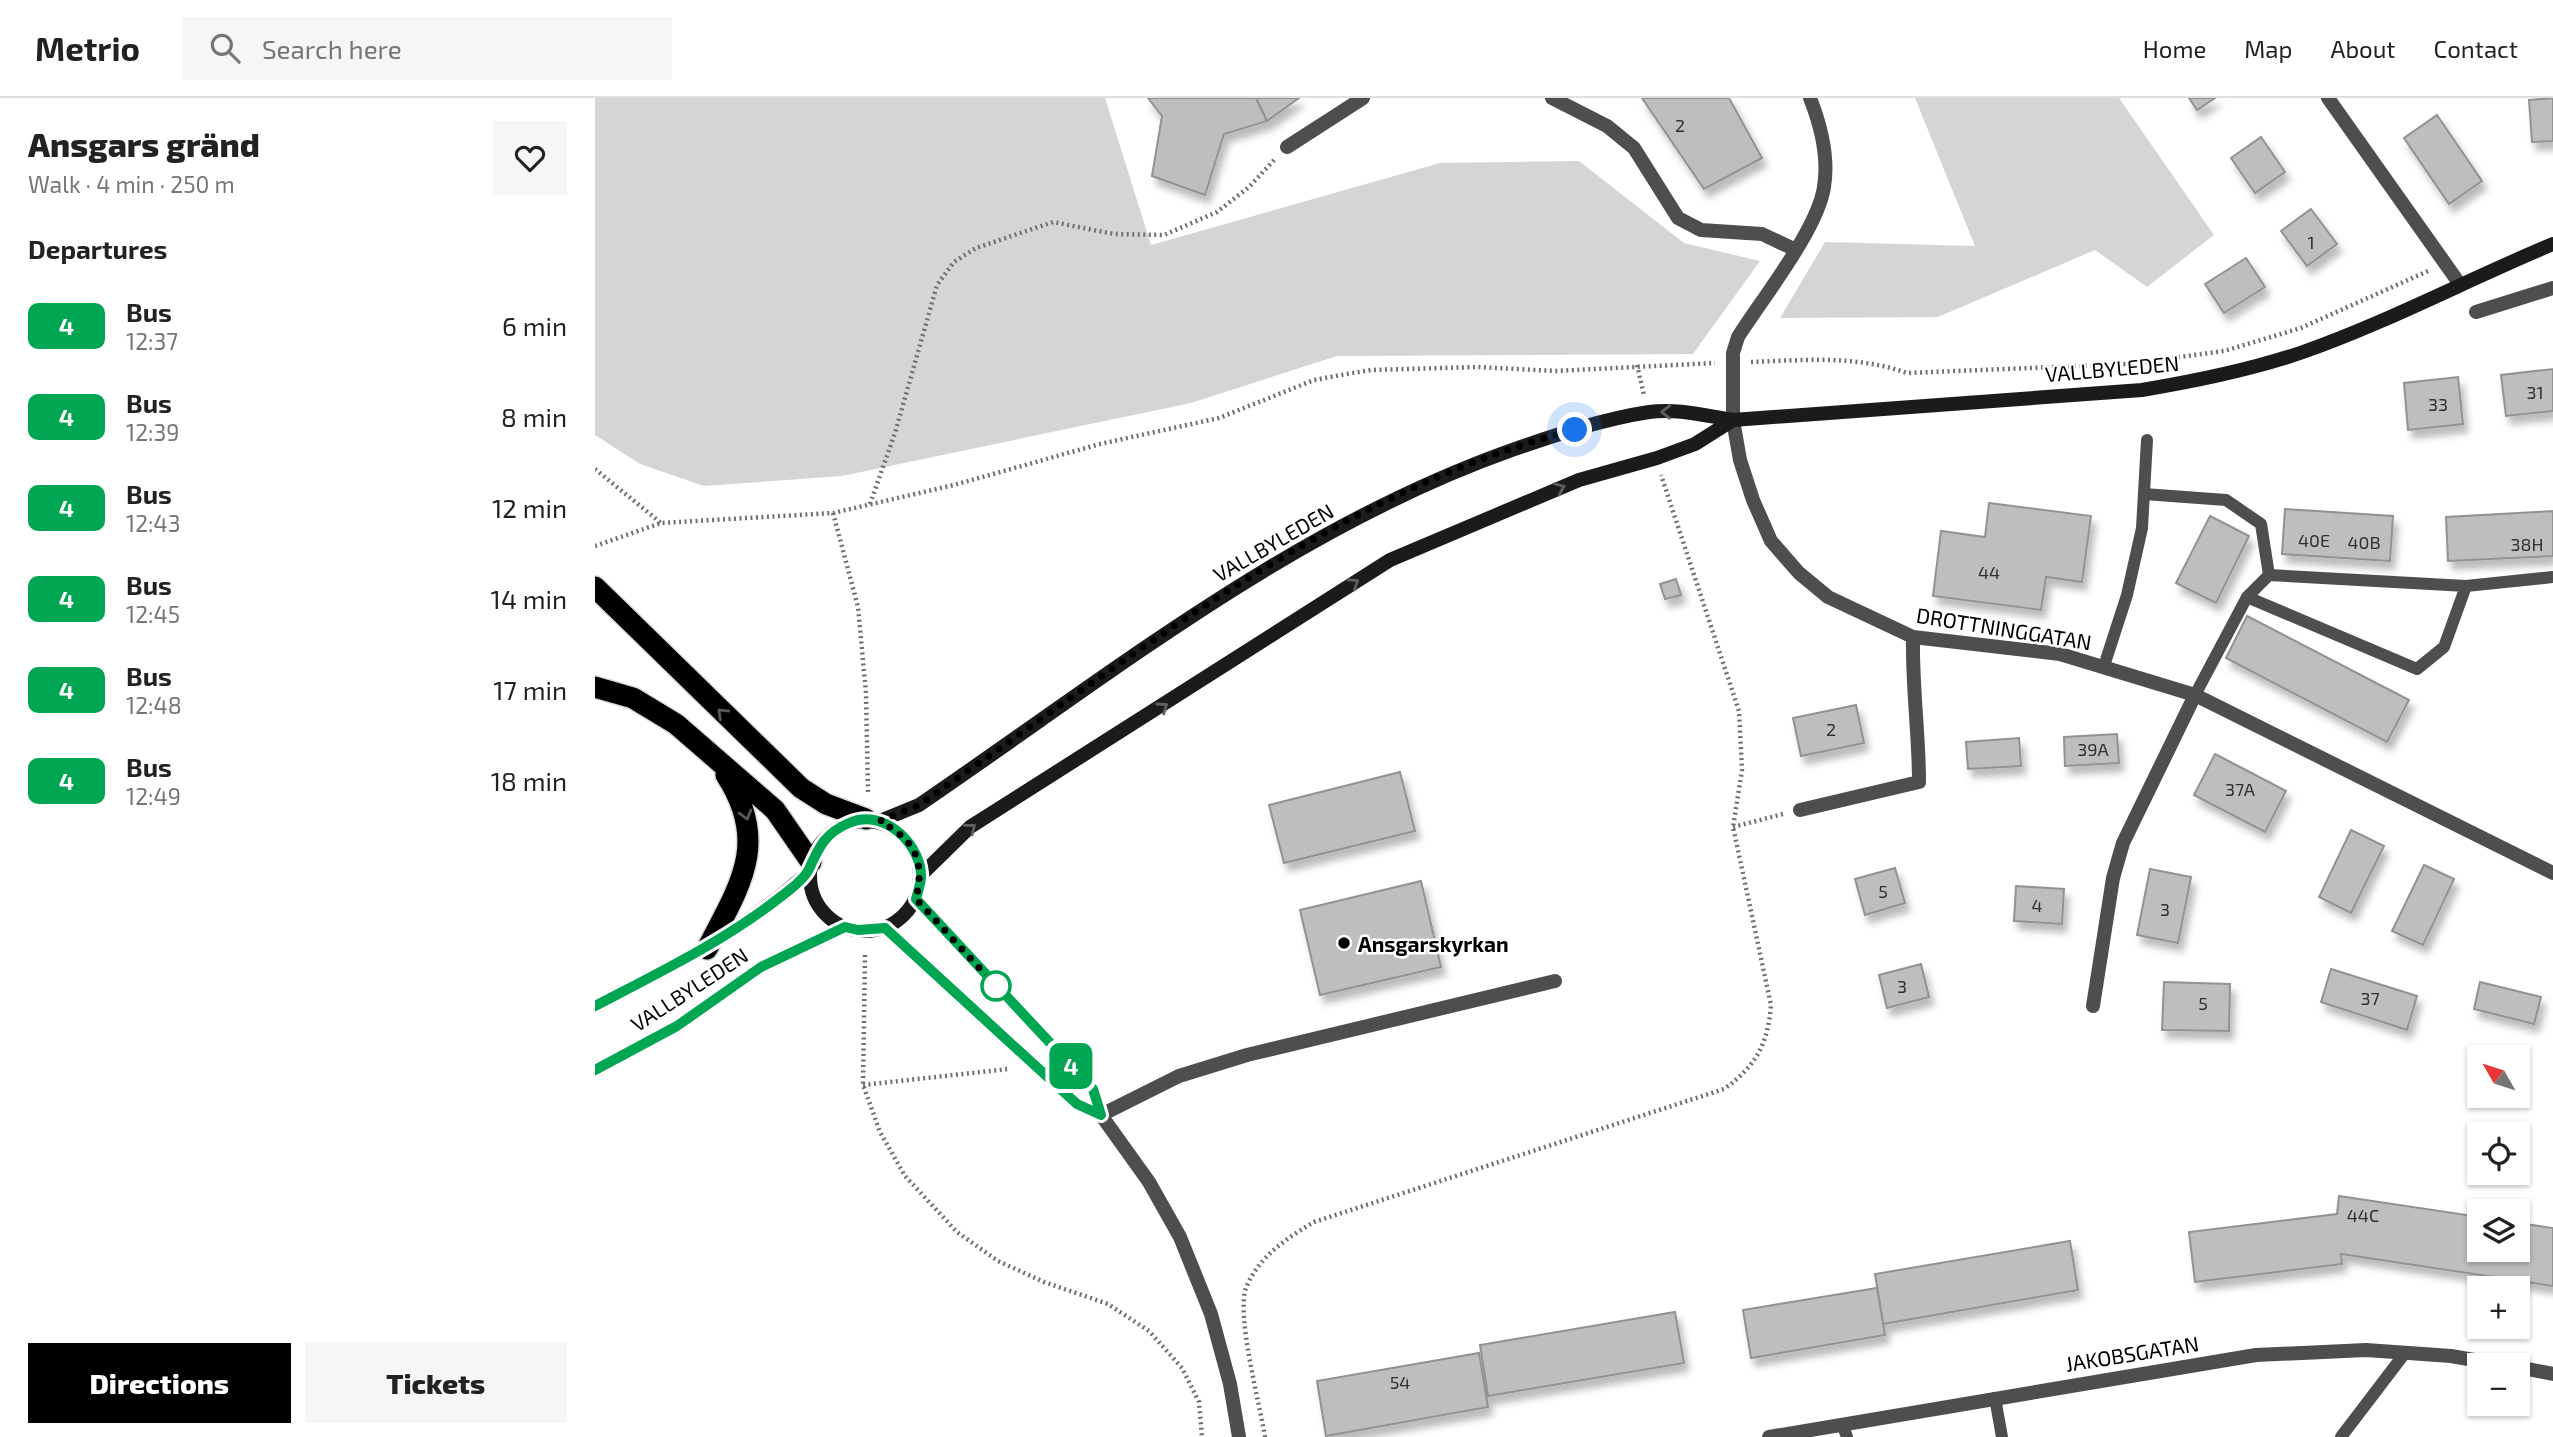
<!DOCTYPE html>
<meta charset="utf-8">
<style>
:root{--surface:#fff;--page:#f6f6f6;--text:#222;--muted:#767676;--line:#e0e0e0;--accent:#000}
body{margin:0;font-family:"Exo 2",sans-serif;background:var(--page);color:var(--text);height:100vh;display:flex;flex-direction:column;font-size:26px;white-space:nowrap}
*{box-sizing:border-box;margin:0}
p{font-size:23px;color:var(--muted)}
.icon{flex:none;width:38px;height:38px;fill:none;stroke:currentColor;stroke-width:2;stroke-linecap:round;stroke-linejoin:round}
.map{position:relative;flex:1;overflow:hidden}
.drawer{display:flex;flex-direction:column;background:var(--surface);width:595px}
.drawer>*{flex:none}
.badge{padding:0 14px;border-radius:10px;font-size:24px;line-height:46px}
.needle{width:46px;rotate:309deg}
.tools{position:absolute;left:1872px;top:947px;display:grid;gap:14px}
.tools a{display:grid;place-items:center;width:63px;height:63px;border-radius:0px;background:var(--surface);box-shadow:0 2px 5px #0004;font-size:35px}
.you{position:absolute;width:35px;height:35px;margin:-18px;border:5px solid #fff;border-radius:50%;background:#1a73e8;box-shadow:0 0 0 10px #1a73e833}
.map>.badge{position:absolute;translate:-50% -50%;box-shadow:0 0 0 4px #fff}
h2{padding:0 28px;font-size:26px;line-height:63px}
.round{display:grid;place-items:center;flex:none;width:74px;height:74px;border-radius:0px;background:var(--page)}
.overview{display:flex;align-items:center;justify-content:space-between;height:119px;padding:0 28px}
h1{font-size:33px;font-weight:800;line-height:52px}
.cta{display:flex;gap:14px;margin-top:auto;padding:14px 28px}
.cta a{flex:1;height:80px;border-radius:0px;background:var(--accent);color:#fff;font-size:28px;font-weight:800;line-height:80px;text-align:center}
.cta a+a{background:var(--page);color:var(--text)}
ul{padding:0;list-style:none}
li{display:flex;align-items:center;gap:21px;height:91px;padding:0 28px}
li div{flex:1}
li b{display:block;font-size:26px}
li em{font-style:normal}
li .badge{min-width:77px;font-weight:700;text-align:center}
header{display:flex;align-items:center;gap:42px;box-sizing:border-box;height:98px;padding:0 35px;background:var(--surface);border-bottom:2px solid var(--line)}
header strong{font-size:33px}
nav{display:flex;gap:38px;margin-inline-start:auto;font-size:24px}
.search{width:490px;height:63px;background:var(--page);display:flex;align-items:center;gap:18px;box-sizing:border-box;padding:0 24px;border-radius:0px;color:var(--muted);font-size:26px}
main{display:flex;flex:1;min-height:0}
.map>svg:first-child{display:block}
.green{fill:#d5d5d5}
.building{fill:#bebebe;stroke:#929292;stroke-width:2;filter:url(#shadow)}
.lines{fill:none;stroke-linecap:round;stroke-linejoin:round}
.highway-casing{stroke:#dbdbdb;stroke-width:24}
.path{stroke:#707070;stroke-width:4.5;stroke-dasharray:2 3.5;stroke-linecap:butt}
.lane{stroke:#4e4e4e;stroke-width:12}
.street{stroke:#4e4e4e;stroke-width:14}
.secondary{stroke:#1b1b1b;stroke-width:14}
.highway{stroke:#000;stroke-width:21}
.oneway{stroke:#5f5f5f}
.oneway2{stroke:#595959}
.line-casing{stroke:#fff;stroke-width:16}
.line{stroke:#00a651;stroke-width:10}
.walk{stroke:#000;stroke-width:7;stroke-dasharray:0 12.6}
.poi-dot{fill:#000;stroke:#fff;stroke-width:2.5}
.stop-dot{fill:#fff;stroke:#00a651;stroke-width:3.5}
.labels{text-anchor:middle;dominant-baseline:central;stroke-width:5;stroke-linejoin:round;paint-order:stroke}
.number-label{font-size:18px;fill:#303030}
.street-label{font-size:21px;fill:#000;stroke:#fff}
.poi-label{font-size:21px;font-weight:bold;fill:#000;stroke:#fff;text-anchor:start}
</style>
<header>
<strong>Metrio</strong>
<div class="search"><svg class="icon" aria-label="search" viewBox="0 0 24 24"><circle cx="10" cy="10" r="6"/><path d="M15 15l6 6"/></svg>Search here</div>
<nav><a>Home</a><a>Map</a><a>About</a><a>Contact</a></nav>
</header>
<main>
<section class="drawer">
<div class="overview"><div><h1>Ansgars gränd</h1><p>Walk · 4 min · 250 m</p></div><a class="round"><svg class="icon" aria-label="heart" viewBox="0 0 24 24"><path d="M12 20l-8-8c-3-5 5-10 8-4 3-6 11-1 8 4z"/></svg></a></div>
<h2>Departures</h2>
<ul>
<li><span class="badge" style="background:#00a651;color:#fff">4</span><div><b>Bus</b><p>12:37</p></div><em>6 min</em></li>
<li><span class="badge" style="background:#00a651;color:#fff">4</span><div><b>Bus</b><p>12:39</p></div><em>8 min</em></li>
<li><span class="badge" style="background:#00a651;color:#fff">4</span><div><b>Bus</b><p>12:43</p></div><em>12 min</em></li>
<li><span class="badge" style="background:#00a651;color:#fff">4</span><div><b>Bus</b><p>12:45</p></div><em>14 min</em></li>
<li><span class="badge" style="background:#00a651;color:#fff">4</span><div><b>Bus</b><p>12:48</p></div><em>17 min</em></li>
<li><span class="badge" style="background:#00a651;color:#fff">4</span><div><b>Bus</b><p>12:49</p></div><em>18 min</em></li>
</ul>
<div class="cta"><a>Directions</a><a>Tickets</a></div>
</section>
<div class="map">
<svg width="1958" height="1339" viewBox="0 0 1958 1339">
<defs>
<filter id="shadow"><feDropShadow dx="4.5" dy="8" stdDeviation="3.5" flood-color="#0004"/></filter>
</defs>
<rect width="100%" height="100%" fill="#fff"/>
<!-- green -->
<g class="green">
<path d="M 0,0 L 510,0 L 556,147 L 845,65 L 984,63 L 1089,145 L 1165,163 L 1098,256 L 742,258 L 596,305 L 247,378 L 109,388 L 45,366 L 0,337 Z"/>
<path d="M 1320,0 L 1524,0 L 1619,137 L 1552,189 L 1500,152 L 1343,219 L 1185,220 L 1230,144 L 1380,148 Z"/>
</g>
<!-- building -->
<g class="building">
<path d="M 553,0 L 661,0 L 672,23 L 629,36 L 610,97 L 557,78 L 567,18 Z"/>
<path d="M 661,0 L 704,0 L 672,23 Z"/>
<path d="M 1047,0 L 1134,0 L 1167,60 L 1109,91 Z"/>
<path d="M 1594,0 L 1620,0 L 1602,12 Z"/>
<path d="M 1958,0 L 1958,43 L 1937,44 L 1934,2 Z"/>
<path d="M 1842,17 L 1887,83 L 1854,106 L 1809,40 Z"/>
<path d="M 1666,39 L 1690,74 L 1660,95 L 1636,60 Z"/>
<path d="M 1716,111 L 1742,146 L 1712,168 L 1686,133 Z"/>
<path d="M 1651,160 L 1670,189 L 1629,215 L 1610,186 Z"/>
<path d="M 1958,271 L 1958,313 L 1911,318 L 1906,277 Z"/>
<path d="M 1863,279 L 1868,326 L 1813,332 L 1809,285 Z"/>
<path d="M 1394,405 L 1496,418 L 1487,484 L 1451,479 L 1446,512 L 1338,498 L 1346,433 L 1390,439 Z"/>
<path d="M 1690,411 L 1798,418 L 1795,463 L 1687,456 Z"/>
<path d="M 1958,413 L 1958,458 L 1853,463 L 1851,419 Z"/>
<path d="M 1615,418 L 1654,438 L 1621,505 L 1581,485 Z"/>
<path d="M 1081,481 L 1086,497 L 1070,501 L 1065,486 Z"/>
<path d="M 1652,518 L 1814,602 L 1792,644 L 1631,560 Z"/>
<path d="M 1261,607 L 1269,645 L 1206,658 L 1198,620 Z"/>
<path d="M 1522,636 L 1524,665 L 1470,668 L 1469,639 Z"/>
<path d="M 1424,640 L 1426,668 L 1373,671 L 1371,644 Z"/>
<path d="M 1620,656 L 1691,693 L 1670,734 L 1599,697 Z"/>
<path d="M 805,674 L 820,733 L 689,765 L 674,707 Z"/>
<path d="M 1756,732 L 1789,748 L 1756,815 L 1724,799 Z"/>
<path d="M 1829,767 L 1859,781 L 1828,847 L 1797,833 Z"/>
<path d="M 1300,770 L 1310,805 L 1270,817 L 1260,781 Z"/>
<path d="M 1555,771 L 1596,779 L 1583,845 L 1542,837 Z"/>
<path d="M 826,783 L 846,869 L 725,897 L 705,812 Z"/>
<path d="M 1421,788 L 1469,791 L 1467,826 L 1419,823 Z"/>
<path d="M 1326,866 L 1334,899 L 1292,910 L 1284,877 Z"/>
<path d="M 1736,871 L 1822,898 L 1812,932 L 1726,904 Z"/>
<path d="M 1569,884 L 1635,886 L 1634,933 L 1567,932 Z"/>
<path d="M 1885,884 L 1946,899 L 1939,926 L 1879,911 Z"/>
<path d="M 1744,1098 L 1885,1119 L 1885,1152 L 1923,1152 L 1923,1125 L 1958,1130 L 1958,1188 L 1746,1156 L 1747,1166 L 1600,1184 L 1594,1134 L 1742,1116 Z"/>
<path d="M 1475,1143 L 1483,1192 L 1288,1226 L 1280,1176 Z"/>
<path d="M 1282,1190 L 1290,1237 L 1156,1260 L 1148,1212 Z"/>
<path d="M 1080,1214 L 1089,1265 L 893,1298 L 885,1247 Z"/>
<path d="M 884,1255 L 893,1309 L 731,1338 L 722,1283 Z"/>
</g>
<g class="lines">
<defs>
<g id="highway">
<path d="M 0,489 L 206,690 L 231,706 L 271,721"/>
<path d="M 0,589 L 38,600 L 81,626 L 180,712 L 216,764"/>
<path d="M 112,851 C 145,787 175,745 131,677"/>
</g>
</defs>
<!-- highway casing -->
<use href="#highway" class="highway-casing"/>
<!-- path -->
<g class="path">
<path d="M 1156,264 C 1209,262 1261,257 1312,275 L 1533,266 L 1629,253 L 1706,230 L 1833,173"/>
<path d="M 1042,267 L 1049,297"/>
<path d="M 0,371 L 66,425"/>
<path d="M 275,406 L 300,335 L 342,187 L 359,164 L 381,150 L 458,124 L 519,136 L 569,137 L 622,114 L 654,89 L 680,61"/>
<path d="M 238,415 L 263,509 L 271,595 L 273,694"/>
<path d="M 0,448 L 66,425 L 238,415 L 359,387 L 505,346 L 624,320 L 719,282 L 746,277 L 776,272 L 883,269 L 960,273 L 1120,265"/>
<path d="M 1138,729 L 1188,716"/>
<path d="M 270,857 L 268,987 L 285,1034 L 310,1078 L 362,1134 L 403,1163 L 449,1184 L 513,1206 L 554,1233 L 587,1270 L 604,1304 L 607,1339"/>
<path d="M 268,987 L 413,971"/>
<path d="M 670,1339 C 665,1306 641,1218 651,1190 C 663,1159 692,1140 719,1124 L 1129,991 C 1161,968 1173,946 1176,907 L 1138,729 L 1147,672 L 1144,613 L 1066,377"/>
</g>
<!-- lane -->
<g class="lane">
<path d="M 1549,396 L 1631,402 L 1666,426 L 1674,477"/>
<path d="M 1871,488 L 1958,479"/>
<path d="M 1509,568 L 1532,497 L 1547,430 L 1552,342"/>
<path d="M 1600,597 L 1652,499 L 1822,571 L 1849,549 L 1871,488 L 1674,477 L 1652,499"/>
<path d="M 1400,1300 L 1407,1339"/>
<path d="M 1247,1326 L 1252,1339"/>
<path d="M 1746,1339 L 1810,1255"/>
</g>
<!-- street -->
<g class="street">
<path d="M 957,0 L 1012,28 L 1039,50 L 1083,120 L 1106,132 L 1167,136 L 1199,151"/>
<path d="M 1215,0 C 1226,28 1234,59 1229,89 C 1223,131 1167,201 1143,239 L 1138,255 L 1138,322 L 1145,362 L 1158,402 L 1176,443 L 1204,475 L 1233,499 L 1318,539 L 1465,556 L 1600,597 L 1958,775"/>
<path d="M 1733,0 L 1864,185"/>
<path d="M 692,49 L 768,0"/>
<path d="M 1881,214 L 1958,190"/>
<path d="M 1205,712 L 1324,684 C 1324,636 1317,588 1318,539"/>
<path d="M 321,801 L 498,991 L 506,1017 L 554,1084 L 585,1139 L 616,1216 L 635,1286 L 644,1339"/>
<path d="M 290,830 L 482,1006 L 506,1017"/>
<path d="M 1498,908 L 1518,780 L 1528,745 L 1600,597"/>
<path d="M 506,1017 L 584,978 L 652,957 L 960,883"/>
<path d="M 1923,1269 L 1958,1276"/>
<path d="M 1174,1339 L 1661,1257 L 1771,1252 L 1856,1258 L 1908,1267"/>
</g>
<!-- secondary -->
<g class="secondary">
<circle cx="270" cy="778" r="55"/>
<path d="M 285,723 L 324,707 C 515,577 697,430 917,352 C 960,337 1008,321 1054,314 C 1082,310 1111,318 1138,322 L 1547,292 C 1601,283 1656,272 1708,254 C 1793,224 1874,181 1958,146"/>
<path d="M 326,777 L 375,729 L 795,462 L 984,382 L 1062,360 L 1100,346 L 1138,322"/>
<path d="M 0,908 C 76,869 151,832 214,773"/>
<path d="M 0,972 L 82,928 L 166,869 L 250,829"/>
</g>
<!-- highway -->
<use href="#highway" class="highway"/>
</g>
<!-- one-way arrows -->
<defs><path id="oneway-chevron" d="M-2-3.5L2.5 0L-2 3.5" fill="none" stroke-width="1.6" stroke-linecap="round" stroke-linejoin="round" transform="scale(1.75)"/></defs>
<g class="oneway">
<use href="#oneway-chevron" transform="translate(1071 314) rotate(-179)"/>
<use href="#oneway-chevron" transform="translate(965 390) rotate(-23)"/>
<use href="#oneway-chevron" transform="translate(759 485) rotate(-33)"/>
<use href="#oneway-chevron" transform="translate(568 609) rotate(-35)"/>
<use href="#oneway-chevron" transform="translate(376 730) rotate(-38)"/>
</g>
<g class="oneway2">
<use href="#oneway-chevron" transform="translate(127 615) rotate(-136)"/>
<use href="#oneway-chevron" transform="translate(151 717) rotate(75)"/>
</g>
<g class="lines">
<defs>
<path id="line" d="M 0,908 C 65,874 130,843 188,797 C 196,791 210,780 214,771 C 224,749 230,735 254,725 C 286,710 323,742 326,775 C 327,783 323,793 321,801 L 498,991 L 506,1017 L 482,1006 L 290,830 L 263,832 L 250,829 L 166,869 L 82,928 L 0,972"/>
</defs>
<!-- line casing -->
<use href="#line" class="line-casing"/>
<!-- line -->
<use href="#line" class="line"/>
<!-- walk -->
<path class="walk" d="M 401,888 L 321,801 C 330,761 320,743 285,723 L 324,707 C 526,568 739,392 980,332"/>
</g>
<!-- markers -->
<circle class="poi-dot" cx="749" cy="845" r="7"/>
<circle class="stop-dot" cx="401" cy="888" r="14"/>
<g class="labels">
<!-- number labels -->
<g class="number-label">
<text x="1085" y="27">2</text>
<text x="1716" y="144">1</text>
<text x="1940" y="294">31</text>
<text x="1843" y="306">33</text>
<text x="1719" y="442">40E</text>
<text x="1769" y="444">40B</text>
<text x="1932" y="446">38H</text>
<text x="1394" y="474">44</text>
<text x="1236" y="631">2</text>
<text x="1498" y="651">39A</text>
<text x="1645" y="691">37A</text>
<text x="1288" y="793">5</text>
<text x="1442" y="807">4</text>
<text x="1570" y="811">3</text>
<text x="1307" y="888">3</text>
<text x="1775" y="900">37</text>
<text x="1608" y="905">5</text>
<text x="1768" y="1117">44C</text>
<text x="805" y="1284">54</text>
</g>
<!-- street labels -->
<g class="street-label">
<text transform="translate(1517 270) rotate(-5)">VALLBYLEDEN</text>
<text transform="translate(678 444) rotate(-30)">VALLBYLEDEN</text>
<text transform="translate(1409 530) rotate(9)">DROTTNINGGATAN</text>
<text transform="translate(94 891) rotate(-33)">VALLBYLEDEN</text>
<text transform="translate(1537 1255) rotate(-9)">JAKOBSGATAN</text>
</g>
<!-- poi labels -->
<g class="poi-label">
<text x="763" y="845">Ansgarskyrkan</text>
</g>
</g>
</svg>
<div class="tools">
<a><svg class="needle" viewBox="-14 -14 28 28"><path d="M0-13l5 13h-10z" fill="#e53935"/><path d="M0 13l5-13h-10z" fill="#767676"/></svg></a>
<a><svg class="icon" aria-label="locate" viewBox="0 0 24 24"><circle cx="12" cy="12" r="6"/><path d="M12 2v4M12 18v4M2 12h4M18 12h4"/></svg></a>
<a><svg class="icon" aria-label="layers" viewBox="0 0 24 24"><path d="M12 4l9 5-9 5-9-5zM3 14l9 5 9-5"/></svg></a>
<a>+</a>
<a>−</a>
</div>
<div class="you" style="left:980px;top:332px"></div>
<b class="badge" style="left:476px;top:968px;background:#00a651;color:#fff">4</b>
</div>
</main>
